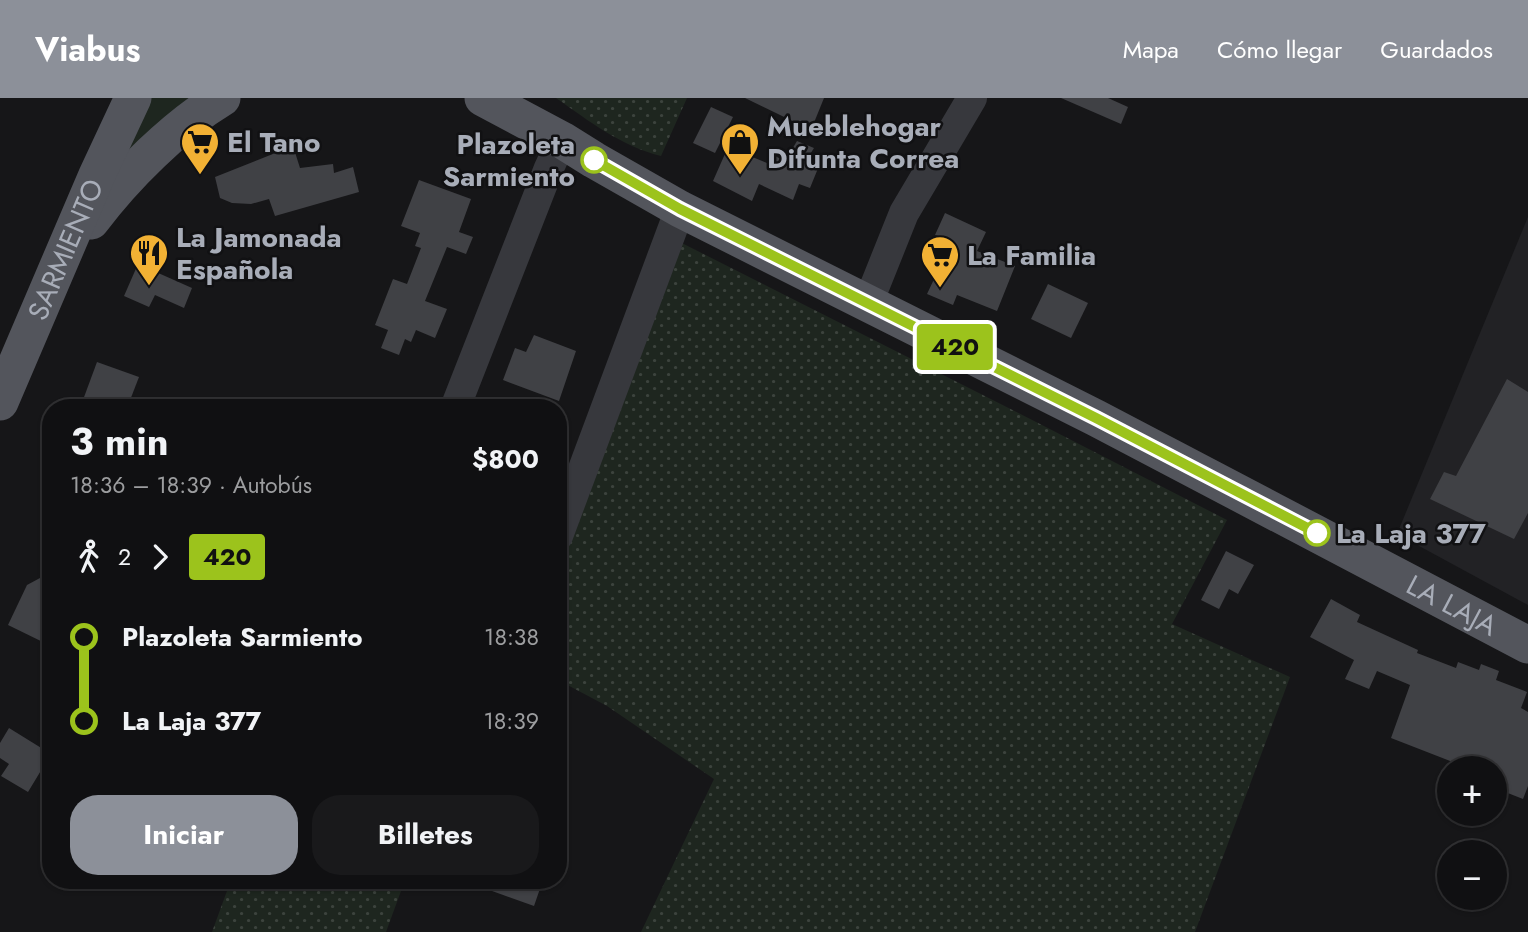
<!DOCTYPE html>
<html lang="es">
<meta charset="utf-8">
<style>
:root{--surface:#101012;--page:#19191b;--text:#f1f3f6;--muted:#9c9d9f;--line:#303032;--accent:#8c9099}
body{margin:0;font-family:Jost,sans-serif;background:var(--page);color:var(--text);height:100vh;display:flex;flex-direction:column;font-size:26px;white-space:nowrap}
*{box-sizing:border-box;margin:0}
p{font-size:23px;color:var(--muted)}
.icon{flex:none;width:38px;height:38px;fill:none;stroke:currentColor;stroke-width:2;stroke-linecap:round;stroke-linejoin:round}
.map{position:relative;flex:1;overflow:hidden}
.panel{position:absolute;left:42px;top:301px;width:525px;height:490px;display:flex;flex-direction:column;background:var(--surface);border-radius:28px;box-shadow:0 2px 5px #0004,0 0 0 2px var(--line)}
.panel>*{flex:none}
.badge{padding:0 14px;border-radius:5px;font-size:24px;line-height:46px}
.fabs{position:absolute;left:1437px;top:658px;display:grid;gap:14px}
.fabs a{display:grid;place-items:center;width:70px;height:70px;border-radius:50%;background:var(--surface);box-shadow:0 2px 5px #0004,0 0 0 2px var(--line);font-size:35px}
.map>.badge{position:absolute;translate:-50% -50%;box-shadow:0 0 0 4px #fff}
.legs{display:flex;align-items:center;gap:10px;height:77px;padding:0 28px;font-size:23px}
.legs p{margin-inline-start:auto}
.head{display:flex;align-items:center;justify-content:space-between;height:119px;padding:0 28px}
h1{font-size:38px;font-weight:700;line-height:52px}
.cta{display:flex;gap:14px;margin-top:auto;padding:14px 28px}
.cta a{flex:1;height:80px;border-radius:28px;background:var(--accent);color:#fff;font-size:28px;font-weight:700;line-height:80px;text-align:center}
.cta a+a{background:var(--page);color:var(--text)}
ul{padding:0 28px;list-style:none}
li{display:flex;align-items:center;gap:24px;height:84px;font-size:26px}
li i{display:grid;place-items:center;width:10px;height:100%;margin:0 9px;background:currentColor}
li i::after{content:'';width:18px;height:18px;margin:-9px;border:5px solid;border-radius:50%;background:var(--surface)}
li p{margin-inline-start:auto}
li:first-child i{background:linear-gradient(#0000 50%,currentColor 0)}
li:last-child i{background:linear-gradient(currentColor 50%,#0000 0)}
header{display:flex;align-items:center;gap:42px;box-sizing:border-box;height:98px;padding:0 35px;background:var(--accent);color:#fff}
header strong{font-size:33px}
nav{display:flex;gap:38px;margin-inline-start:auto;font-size:24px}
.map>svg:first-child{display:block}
.built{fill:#222225}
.grass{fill:url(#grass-dots)}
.park{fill:#1e261f}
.building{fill:#404145}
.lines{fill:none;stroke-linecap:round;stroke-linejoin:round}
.minor{stroke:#37383d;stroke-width:30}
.major{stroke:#53555c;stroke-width:37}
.line-1-casing{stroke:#fff;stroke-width:16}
.line-1{stroke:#9cc31c;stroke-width:10}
.stop-1-dot{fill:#fff;stroke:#9cc31c;stroke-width:3.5}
.labels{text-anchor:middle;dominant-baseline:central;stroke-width:5;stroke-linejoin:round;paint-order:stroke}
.poi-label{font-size:28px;font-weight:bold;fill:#a8adb8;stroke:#111113;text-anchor:start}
.stop-label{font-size:28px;font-weight:bold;fill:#a8adb8;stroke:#111113;text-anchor:end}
.street-label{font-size:28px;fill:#a8adb8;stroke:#111113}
</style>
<header>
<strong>Viabus</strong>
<nav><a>Mapa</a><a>Cómo llegar</a><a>Guardados</a></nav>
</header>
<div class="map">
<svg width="1528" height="834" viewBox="0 0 1528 834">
<defs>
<pattern id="grass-dots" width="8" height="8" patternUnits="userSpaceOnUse" patternTransform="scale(1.75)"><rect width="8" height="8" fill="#1e261f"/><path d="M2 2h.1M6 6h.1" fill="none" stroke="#3c433d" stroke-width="1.8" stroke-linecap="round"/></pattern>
</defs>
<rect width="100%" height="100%" fill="#161618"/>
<!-- built -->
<path class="built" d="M 1528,119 L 1528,507 L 1397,436 Z"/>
<!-- grass -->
<g class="grass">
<path d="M 556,0 L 687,0 L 661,58 C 621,48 589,23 556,0 Z"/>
<path d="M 660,134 L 1042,327 L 1227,422 L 1172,526 L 1290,579 L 1195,834 L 641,834 L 714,681 L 607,608 L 558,582 L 558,398 Z"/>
<path d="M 231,782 L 405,782 L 386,834 L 212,834 Z"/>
</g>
<!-- park -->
<path class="park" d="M 148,0 L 191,0 L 119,71 Z"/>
<!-- building -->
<g class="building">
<path d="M 745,0 L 824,0 L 811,32 Z"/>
<path d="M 1061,0 L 1108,0 L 1128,9 L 1121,26 Z"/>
<path d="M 711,9 L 733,19 L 715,55 L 693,45 Z"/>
<path d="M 797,43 L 814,50 L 809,58 L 821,63 L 810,90 L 799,86 L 793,102 L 759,86 L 752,103 L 713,83 L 728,49 L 767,65 L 771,56 L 785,63 Z"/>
<path d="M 293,48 L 300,70 L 333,66 L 334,75 L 353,69 L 359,94 L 275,118 L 269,101 L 251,106 L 232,105 L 220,100 L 215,79 Z"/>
<path d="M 419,82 L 471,101 L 459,134 L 473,139 L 466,156 L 447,149 L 425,203 L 447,211 L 435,240 L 416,232 L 411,244 L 405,241 L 399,257 L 381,250 L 388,232 L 375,227 L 393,181 L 407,186 L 421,150 L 415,148 L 420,135 L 401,128 Z"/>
<path d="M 945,115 L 986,134 L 977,153 L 1015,168 L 997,213 L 957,197 L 953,207 L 927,196 L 936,177 L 929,174 L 946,140 L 935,137 Z"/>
<path d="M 138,166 L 192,190 L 184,210 L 155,197 L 149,209 L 124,198 Z"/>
<path d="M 1048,186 L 1088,205 L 1071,240 L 1031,221 Z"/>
<path d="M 534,237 L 576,253 L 559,303 L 503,282 L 515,250 L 526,254 Z"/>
<path d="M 97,264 L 139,279 L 127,310 L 80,310 Z"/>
<path d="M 1507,281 L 1528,294 L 1528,415 L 1514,441 L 1430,401 L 1444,374 L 1456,378 Z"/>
<path d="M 1226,453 L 1254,467 L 1238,496 L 1229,491 L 1219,511 L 1201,502 Z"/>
<path d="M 40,480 L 51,483 L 51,548 L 8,527 L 27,487 Z"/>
<path d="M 1331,501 L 1360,517 L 1357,524 L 1418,552 L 1417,555 L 1456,570 L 1458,564 L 1479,572 L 1481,566 L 1499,573 L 1496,582 L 1527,594 L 1521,610 L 1528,614 L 1528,688 L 1523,701 L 1495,690 L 1500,677 L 1494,674 L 1494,670 L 1483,670 L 1466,664 L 1463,668 L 1391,640 L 1410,587 L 1377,573 L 1369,591 L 1345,581 L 1354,562 L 1310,539 Z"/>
<path d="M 9,630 L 51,656 L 28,694 L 1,678 L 9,666 L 0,660 L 0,645 Z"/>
<path d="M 470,782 L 543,782 L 534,808 L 470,785 Z"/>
</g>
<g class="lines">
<!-- minor -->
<g class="minor">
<path d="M 868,205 L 904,115 L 972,0"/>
<path d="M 455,310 L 549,70 L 562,42"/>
<path d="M 558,438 L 680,111"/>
</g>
<!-- major -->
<g class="major">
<path id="s1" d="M 483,0 L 562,42 L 594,62 L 680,111 L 1096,320 L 1528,547"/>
<path d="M 91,123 C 125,78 174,29 222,0"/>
<path id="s2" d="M 0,304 L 97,77 L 133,0"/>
</g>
</g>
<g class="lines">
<defs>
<path id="line-1" d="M 594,62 L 680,111 L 1096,320 L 1317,435"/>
</defs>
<!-- line-1 casing -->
<use href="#line-1" class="line-1-casing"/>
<!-- line-1 -->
<use href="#line-1" class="line-1"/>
</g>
<!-- icons -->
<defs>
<symbol id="supermarket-pin" viewBox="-11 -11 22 30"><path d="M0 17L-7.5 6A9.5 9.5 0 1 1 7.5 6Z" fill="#f2b134" stroke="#111113"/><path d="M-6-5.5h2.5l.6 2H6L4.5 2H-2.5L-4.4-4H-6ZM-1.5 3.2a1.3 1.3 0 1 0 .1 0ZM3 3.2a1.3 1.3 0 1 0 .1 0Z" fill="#111"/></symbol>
<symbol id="shop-pin" viewBox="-11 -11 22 30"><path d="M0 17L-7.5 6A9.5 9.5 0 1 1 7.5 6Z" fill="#f2b134" stroke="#111113"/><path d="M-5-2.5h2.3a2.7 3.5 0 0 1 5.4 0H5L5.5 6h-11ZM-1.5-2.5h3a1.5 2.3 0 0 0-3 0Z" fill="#111"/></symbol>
<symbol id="restaurant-pin" viewBox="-11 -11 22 30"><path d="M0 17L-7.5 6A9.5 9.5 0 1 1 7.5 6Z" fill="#f2b134" stroke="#111113"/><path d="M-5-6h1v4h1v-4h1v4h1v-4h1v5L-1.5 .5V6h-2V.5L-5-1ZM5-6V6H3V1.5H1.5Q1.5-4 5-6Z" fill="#111"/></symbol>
</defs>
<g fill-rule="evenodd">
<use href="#supermarket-pin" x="178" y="22" width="44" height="60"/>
<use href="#shop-pin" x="718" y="22" width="44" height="60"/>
<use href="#restaurant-pin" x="127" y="133" width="44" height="60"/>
<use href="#supermarket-pin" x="918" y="135" width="44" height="60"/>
</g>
<!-- markers -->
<g class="stop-1-dot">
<circle cx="594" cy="62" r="12"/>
<circle cx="1317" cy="435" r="12"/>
</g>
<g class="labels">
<!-- poi labels -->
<g class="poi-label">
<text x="767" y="28">Mueblehogar<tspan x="767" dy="32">Difunta Correa</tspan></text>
<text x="227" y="44">El Tano</text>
<text x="176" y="139">La Jamonada<tspan x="176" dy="32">Española</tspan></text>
<text x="967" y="157">La Familia</text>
</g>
<!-- stop labels -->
<g class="stop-label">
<text x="575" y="46">Plazoleta<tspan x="575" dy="32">Sarmiento</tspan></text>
<text x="1336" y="435" text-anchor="start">La Laja 377</text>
</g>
<!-- street labels -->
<g class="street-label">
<text stroke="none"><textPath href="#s2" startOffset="166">SARMIENTO</textPath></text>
<text stroke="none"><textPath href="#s1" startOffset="1094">LA LAJA</textPath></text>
</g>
</g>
</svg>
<div class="fabs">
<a>+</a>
<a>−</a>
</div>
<b class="badge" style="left:955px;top:249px;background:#9cc31c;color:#111">420</b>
<section class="panel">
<div class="head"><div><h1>3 min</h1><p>18:36 – 18:39 · Autobús</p></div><b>$800</b></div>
<div class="legs"><svg class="icon" aria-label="walk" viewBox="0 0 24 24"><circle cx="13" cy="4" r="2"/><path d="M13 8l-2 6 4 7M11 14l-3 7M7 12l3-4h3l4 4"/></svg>2<svg class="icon" aria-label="forward" viewBox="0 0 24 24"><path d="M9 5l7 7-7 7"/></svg><b class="badge" style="background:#9cc31c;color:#111">420</b></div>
<ul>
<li><i style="color:#9cc31c"></i><b>Plazoleta Sarmiento</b><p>18:38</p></li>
<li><i style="color:#9cc31c"></i><b>La Laja 377</b><p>18:39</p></li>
</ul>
<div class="cta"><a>Iniciar</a><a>Billetes</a></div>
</section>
</div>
